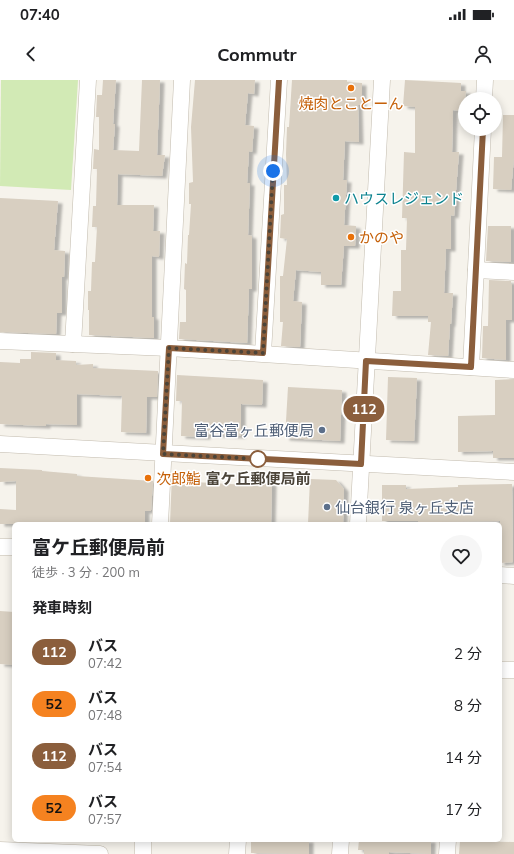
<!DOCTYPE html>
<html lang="ja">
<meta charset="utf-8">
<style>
:root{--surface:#fff;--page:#f6f6f6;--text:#202124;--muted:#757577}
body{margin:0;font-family:Mulish,"Noto Sans JP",sans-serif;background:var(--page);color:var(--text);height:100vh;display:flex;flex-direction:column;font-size:15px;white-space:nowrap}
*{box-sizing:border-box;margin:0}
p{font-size:13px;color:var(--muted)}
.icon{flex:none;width:22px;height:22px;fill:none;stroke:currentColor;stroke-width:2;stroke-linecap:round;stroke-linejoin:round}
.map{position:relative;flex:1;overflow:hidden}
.details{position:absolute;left:12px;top:442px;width:490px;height:320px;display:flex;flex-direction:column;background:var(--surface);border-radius:6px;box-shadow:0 2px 10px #0003}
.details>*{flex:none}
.badge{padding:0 8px;border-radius:13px;font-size:14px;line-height:26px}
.fabs{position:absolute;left:458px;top:12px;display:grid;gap:8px}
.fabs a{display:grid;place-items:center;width:44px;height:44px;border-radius:50%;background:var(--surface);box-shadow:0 2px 10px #0003;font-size:20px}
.you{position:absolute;width:20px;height:20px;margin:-10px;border:3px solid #fff;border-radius:50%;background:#1a73e8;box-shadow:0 0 0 6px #1a73e833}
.map>.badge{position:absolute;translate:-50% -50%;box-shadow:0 0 0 2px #fff}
h2{padding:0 20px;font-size:15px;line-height:36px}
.round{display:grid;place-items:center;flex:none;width:42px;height:42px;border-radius:21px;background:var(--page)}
.summary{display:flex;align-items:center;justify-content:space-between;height:68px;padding:0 20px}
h1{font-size:19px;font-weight:700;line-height:30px}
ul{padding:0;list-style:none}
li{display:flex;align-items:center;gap:12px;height:52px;padding:0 20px}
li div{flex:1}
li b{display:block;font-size:15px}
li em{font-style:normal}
li .badge{min-width:44px;font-weight:700;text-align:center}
.status{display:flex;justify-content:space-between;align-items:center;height:28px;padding:0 20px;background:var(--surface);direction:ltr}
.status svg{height:11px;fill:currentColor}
header{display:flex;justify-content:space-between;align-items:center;height:52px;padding:0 20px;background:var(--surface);font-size:18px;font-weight:700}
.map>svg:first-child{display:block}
.green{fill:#d2eab5}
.building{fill:#d8cfc1;filter:url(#shadow)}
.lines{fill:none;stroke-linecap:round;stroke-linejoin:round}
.minor-casing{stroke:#c2bbae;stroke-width:17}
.minor{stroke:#fff;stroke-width:16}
.line-casing{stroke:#fff;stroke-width:9}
.line{stroke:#8b5e3c;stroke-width:6}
.walk{stroke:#4b4439;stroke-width:4;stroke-dasharray:0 7.2}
.food-dot{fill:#e8710a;stroke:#fff;stroke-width:1.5}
.culture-dot{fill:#0f9aa8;stroke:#fff;stroke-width:1.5}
.service-dot{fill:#5c6f8a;stroke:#fff;stroke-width:1.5}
.stop-dot{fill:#fff;stroke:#8b5e3c;stroke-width:2}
.labels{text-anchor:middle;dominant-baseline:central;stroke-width:3;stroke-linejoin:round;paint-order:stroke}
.food-label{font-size:15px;fill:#c56008;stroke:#fff;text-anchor:start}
.culture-label{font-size:15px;fill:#0d838f;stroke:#fff;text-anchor:start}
.service-label{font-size:15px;fill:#4e5e75;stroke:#fff;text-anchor:end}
.stop-label{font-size:15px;font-weight:bold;fill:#4b4439;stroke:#fff}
</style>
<div class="status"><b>07:40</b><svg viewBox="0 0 49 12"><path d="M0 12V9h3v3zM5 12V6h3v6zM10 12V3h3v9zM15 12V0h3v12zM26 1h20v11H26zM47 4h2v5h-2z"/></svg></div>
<header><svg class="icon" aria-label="back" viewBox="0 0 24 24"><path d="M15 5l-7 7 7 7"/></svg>Commutr<svg class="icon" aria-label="person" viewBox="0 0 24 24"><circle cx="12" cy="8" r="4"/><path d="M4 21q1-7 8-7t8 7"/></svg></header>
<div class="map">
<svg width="514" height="774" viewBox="0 0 514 774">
<defs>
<filter id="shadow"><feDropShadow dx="4.5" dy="2.5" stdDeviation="1" flood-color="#0004"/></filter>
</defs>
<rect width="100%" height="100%" fill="#f6f3ec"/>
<!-- green -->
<path class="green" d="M 1,0 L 78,0 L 71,110 L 0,106 Z"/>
<!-- building -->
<g class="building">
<path d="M 103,0 L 116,0 L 113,44 L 115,44 L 113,70 L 139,71 L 142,0 L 160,0 L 157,75 L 165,75 L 162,96 L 118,94 L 117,125 L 154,125 L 153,151 L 160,151 L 159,177 L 152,176 L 152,237 L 154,237 L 154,258 L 89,255 L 89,230 L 88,230 L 88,211 L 91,211 L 92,182 L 95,182 L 97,147 L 92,147 L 93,126 L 96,126 L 97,89 L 93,89 L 94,69 L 99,70 L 99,37 L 96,37 L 97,15 L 102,15 Z"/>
<path d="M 195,0 L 255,0 L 254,14 L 248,13 L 245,45 L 254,46 L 252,72 L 249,71 L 247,103 L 250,103 L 248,155 L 252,156 L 252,209 L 249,209 L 247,263 L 179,259 L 180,242 L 186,242 L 186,210 L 184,209 L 185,183 L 187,184 L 188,155 L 189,155 L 191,124 L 189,124 L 189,103 L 193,102 L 191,47 Z"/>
<path d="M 292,0 L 347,0 L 347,2 L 362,3 L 362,25 L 358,25 L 359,62 L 345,61 L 343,100 L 347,100 L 344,145 L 356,146 L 355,166 L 344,166 L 341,205 L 321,205 L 321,192 L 296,190 L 293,221 L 302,222 L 300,267 L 281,266 L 283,242 L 280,242 L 280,196 L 283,196 L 287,159 L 280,158 L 281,135 L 284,134 L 284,105 L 287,105 L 286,74 L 287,47 L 289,47 Z"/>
<path d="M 405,0 L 461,3 L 461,11 L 466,11 L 464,31 L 453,30 L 452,72 L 459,72 L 454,136 L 451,135 L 451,169 L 446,169 L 444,213 L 453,213 L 451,244 L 450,244 L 448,276 L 428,275 L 431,242 L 428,242 L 428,236 L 392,236 L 393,211 L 401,211 L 401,170 L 406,170 L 407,138 L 402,138 L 404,72 L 415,73 L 415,27 L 403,26 Z"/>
<path d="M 503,35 L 514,35 L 514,77 L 511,110 L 493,109 L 494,77 L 502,77 Z"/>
<path d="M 0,118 L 58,121 L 54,170 L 65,171 L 64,197 L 62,197 L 62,233 L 57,233 L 56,254 L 0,252 Z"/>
<path d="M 488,146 L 511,146 L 511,182 L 486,181 Z"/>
<path d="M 489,200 L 511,201 L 511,204 L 512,204 L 512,240 L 506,240 L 506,280 L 482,278 L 483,246 L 488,246 Z"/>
<path d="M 31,272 L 56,273 L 56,280 L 76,281 L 76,285 L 93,284 L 93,288 L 158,291 L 157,317 L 147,317 L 146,353 L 121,352 L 122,316 L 77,314 L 77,345 L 46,344 L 46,346 L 0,344 L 0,282 L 20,283 L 20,279 L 31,279 Z"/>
<path d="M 177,295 L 263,300 L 262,325 L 241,324 L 241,356 L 206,354 L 206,357 L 181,356 L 182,321 L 176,321 Z"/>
<path d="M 388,297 L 417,298 L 414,361 L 386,360 Z"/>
<path d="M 514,299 L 514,378 L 493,378 L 493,371 L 458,372 L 458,336 L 495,335 L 495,300 Z"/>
<path d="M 288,307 L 342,310 L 340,361 L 285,358 Z"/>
<path d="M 0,388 L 42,390 L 42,391 L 77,394 L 77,396 L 153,401 L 151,431 L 145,431 L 145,444 L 0,444 L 0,429 L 16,430 L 16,401 L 0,402 Z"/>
<path d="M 172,394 L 194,395 L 194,402 L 247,405 L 247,401 L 272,403 L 271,444 L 170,444 Z"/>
<path d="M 310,399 L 336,400 L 344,409 L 343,444 L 308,444 Z"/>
<path d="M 512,404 L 513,482 L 500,483 L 500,441 L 442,442 L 442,444 L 418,444 L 418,441 L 382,441 L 382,405 L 406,405 L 406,409 L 458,407 L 458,405 Z"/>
<path d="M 0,531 L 14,532 L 14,585 L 0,584 Z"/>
<path d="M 251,760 L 309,760 L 309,774 L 251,773 Z"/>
<path d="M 359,760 L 431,760 L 431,774 L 389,772 L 389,774 L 364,774 L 364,770 L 358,770 Z"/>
<path d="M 460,761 L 514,762 L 514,774 L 459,774 Z"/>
</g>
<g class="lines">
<defs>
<g id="minor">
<path d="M 484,19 L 485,0"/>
<path d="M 476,190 L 514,192"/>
<path d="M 0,261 L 169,268 L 514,290"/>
<path d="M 73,264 L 88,0"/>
<path d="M 263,273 L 279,0"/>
<path d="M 471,287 L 483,49"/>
<path d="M 0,364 L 514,392"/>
<path d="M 160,444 L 182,0"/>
<path d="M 358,444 L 382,0"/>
<path d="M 0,467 L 14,467"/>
<path d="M 500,495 L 514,496"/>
<path d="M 500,590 L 514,590"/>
<path d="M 0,770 L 100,774"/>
<path d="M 143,774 L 143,760"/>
<path d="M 237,774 L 238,760"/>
<path d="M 340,774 L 341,760"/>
<path d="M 447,774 L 448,760"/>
</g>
</defs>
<!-- minor casing -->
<use href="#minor" class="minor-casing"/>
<!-- minor -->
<use href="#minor" class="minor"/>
</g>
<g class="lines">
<defs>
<path id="line" d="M 279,0 L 263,273 L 169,268 L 163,374 L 361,384 L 366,281 L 471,287 L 483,49"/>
</defs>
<!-- line casing -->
<use href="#line" class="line-casing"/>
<!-- line -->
<use href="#line" class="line"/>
<!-- walk -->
<path class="walk" d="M 258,379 L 163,374 L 169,268 L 263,273 L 273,91"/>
</g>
<!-- markers -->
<g class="food-dot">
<circle cx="351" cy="8" r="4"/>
<circle cx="351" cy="157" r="4"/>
<circle cx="148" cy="398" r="4"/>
</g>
<circle class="culture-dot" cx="336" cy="118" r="4"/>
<g class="service-dot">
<circle cx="322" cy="350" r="4"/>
<circle cx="327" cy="427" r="4"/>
</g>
<circle class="stop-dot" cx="258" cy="379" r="8"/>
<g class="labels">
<!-- food labels -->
<g class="food-label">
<text x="351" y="23" text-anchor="middle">焼肉とことーん</text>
<text x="359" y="157">かのや</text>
<text x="156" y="398">次郎鮨</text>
</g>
<!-- culture labels -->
<g class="culture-label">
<text x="344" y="118">ハウスレジェンド</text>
</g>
<!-- service labels -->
<g class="service-label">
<text x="314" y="350">富谷富ヶ丘郵便局</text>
<text x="335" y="427" text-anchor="start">仙台銀行 泉ヶ丘支店</text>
</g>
<!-- stop labels -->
<g class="stop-label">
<text x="258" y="398">富ケ丘郵便局前</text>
</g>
</g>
</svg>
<div class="fabs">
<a><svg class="icon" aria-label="locate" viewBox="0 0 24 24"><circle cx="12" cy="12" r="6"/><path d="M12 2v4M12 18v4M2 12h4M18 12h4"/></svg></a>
</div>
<div class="you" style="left:273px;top:91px"></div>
<b class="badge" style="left:364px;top:329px;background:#8b5e3c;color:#fff">112</b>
<section class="details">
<div class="summary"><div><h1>富ケ丘郵便局前</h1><p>徒歩 · 3 分 · 200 m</p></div><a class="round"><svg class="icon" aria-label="heart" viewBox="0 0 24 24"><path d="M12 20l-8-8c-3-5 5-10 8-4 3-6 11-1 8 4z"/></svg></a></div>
<h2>発車時刻</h2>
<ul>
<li><span class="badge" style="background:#8b5e3c;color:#fff">112</span><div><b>バス</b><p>07:42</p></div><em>2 分</em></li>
<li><span class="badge" style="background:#f58220;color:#111">52</span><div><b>バス</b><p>07:48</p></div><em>8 分</em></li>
<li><span class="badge" style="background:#8b5e3c;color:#fff">112</span><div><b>バス</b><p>07:54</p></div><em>14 分</em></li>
<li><span class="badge" style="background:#f58220;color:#111">52</span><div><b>バス</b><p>07:57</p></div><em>17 分</em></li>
</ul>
</section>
</div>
